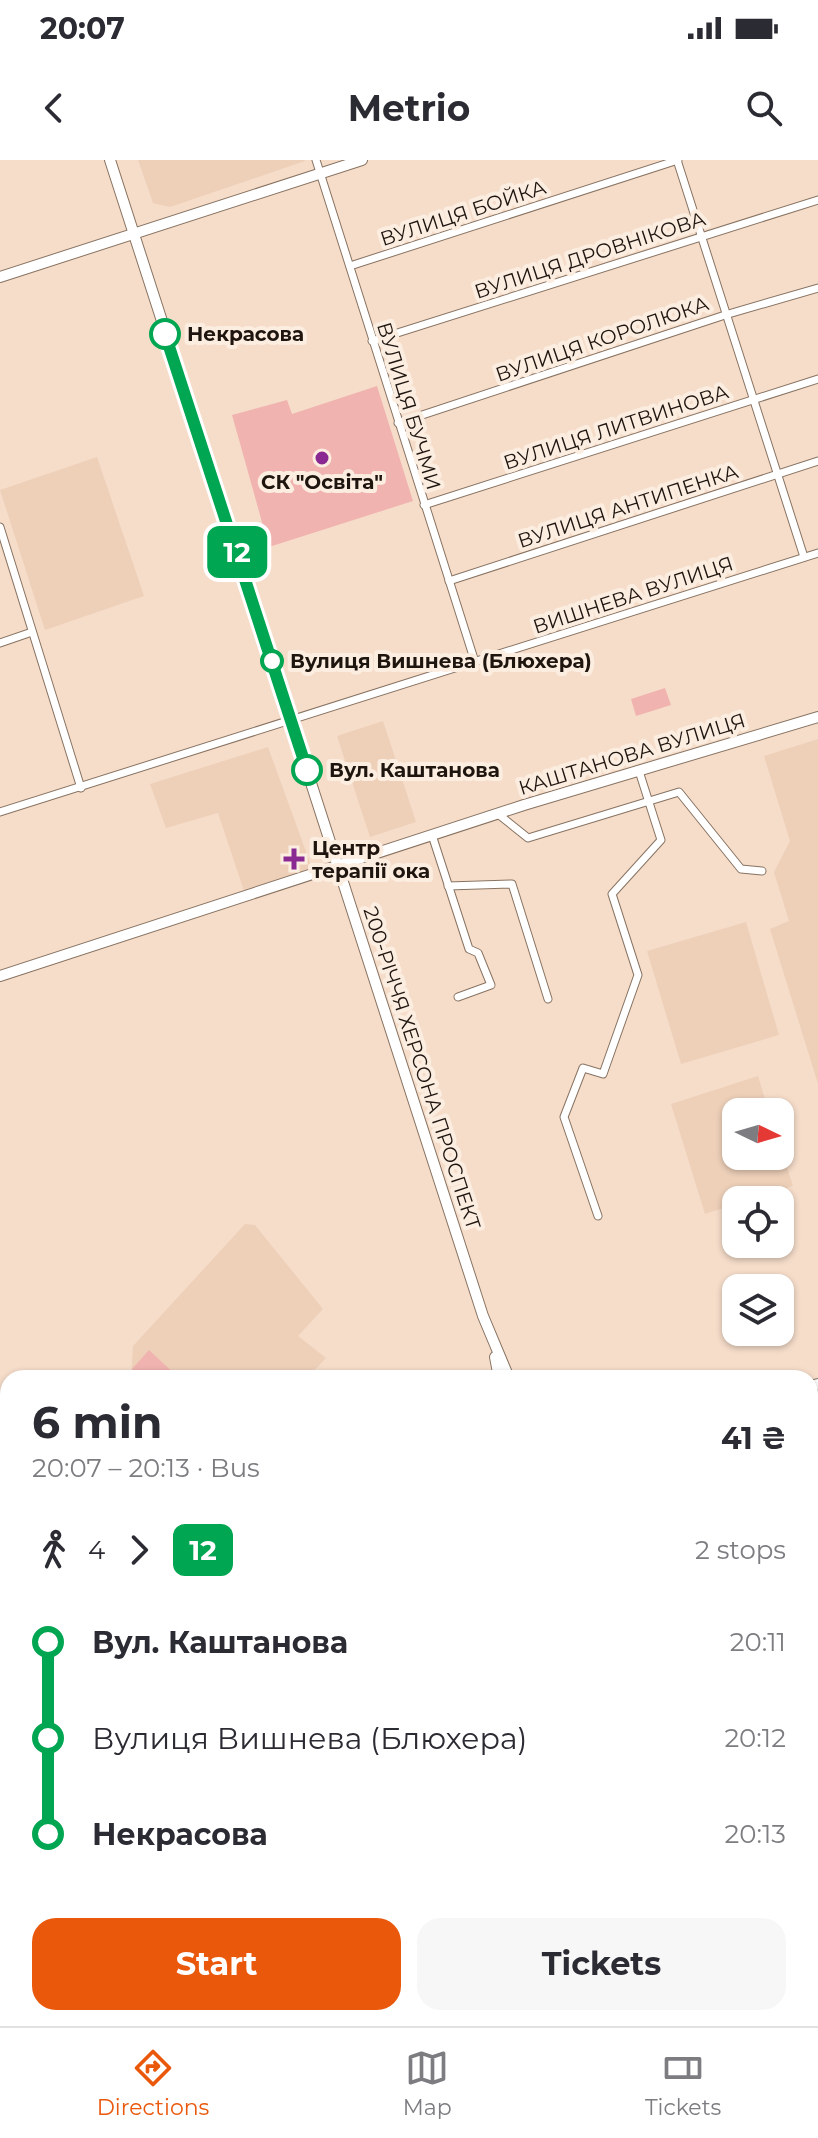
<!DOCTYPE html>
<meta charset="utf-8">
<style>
:root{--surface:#fff;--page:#f7f7f7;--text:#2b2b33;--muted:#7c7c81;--line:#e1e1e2;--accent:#ea580c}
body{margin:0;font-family:Montserrat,sans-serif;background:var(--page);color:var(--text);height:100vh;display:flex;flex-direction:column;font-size:30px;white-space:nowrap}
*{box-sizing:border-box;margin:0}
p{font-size:26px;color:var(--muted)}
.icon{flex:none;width:44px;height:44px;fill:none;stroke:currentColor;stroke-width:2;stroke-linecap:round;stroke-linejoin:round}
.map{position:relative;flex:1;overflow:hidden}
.drawer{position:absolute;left:0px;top:1210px;width:818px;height:656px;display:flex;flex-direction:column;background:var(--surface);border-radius:24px 24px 0 0;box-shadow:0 2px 6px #0004}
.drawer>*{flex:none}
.badge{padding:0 16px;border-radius:12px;font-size:28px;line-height:52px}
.needle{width:52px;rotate:95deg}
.fabs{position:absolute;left:722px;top:938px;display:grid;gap:16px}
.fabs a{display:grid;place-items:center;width:72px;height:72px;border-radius:16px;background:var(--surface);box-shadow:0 2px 6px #0004;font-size:40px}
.map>.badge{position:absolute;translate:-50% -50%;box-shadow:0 0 0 4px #fff}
.legs{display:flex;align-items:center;gap:12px;height:88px;padding:0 32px;font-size:26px}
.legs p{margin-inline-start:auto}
.head{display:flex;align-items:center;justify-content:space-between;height:136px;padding:0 32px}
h1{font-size:44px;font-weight:700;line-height:60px}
.primary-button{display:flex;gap:16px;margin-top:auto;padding:16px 32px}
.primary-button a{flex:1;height:92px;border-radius:24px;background:var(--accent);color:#fff;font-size:32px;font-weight:700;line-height:92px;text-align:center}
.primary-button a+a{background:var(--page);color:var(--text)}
ul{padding:0 32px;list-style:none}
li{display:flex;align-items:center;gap:28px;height:96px;font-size:30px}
li i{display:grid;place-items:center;width:12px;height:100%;margin:0 10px;background:currentColor}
li i::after{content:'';width:20px;height:20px;margin:-10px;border:6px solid;border-radius:50%;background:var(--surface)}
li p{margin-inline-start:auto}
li:first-child i{background:linear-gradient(#0000 50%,currentColor 0)}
li:last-child i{background:linear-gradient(currentColor 50%,#0000 0)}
.status{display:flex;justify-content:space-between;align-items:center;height:56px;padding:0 40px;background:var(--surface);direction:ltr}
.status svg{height:22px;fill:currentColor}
header{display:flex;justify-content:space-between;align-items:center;height:104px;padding:0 32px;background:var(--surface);font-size:36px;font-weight:700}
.tab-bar{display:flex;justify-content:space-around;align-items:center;height:112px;border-top:2px solid var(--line);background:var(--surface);font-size:22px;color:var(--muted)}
.tab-bar a{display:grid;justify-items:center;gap:4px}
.tab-bar .selected{color:var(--accent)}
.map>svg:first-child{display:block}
.built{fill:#eed0b9}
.green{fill:#f1b3b0}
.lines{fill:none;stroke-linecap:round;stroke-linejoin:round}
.street-casing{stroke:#887362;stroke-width:9}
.secondary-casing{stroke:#887362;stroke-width:12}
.street{stroke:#fff;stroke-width:7}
.secondary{stroke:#fff;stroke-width:10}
.line-1-casing{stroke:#fff;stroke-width:18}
.line-1{stroke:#00a651;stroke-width:12}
.stop-1-dot{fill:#fff;stroke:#00a651;stroke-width:4}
.poi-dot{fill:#8a2991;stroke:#fcede1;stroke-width:3}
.labels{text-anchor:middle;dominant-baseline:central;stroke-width:8;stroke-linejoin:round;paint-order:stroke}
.street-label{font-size:20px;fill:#1e150f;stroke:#fcede1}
.stop-label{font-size:20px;font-weight:bold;fill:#1e150f;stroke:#fcede1;text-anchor:start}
.poi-label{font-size:20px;font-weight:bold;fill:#1e150f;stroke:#fcede1}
</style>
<div class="status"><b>20:07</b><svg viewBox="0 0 49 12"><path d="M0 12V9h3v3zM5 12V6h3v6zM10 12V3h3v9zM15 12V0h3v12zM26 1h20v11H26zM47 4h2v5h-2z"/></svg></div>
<header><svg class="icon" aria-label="back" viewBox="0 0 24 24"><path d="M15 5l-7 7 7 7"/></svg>Metrio<svg class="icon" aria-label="search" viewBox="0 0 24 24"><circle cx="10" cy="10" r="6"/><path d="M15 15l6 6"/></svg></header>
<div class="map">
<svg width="818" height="1866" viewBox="0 0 818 1866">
<rect width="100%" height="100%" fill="#f6ddca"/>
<!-- built -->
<g class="built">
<path d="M 138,0 L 304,0 L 305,1 L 170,47 L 153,43 Z"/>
<path d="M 97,297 L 144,436 L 45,470 L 0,330 Z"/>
<path d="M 383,561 L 416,662 L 370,677 L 337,576 Z"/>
<path d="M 818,579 L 818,924 L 770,769 L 789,761 L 774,712 L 790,681 L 764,596 Z"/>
<path d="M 268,587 L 312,708 L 244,731 L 218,653 L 166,668 L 150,624 Z"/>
<path d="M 746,762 L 779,875 L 681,904 L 647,791 Z"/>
<path d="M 758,916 L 769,952 L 736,952 L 736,996 L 780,996 L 780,985 L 793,1026 L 749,1040 L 736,1040 L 736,1044 L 705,1054 L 671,944 Z"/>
<path d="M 245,1064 L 255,1065 L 323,1149 L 298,1176 L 326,1198 L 307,1218 L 131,1218 L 133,1186 Z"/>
<path d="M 818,1268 L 818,1427 L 810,1430 L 810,1270 Z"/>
</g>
<!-- green -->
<g class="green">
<path d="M 377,226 L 413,341 L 269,387 L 232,255 L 287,240 L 292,254 Z"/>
<path d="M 665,528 L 671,545 L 636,556 L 631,539 Z"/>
<path d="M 149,1190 L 179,1218 L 143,1218 L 132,1209 Z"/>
<path d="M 818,1440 L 818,1698 L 810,1692 L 810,1443 Z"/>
<path d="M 818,1767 L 818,1866 L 747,1866 L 753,1858 L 810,1858 L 810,1778 Z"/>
</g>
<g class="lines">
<defs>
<g id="street">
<path d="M 316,0 L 475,502"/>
<path d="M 677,0 L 804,397"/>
<path d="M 350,106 L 678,0"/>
<path d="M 372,181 L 818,40"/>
<path d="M 398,263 L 725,155 L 818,128"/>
<path d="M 424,345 L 818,219"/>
<path d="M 0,367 L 81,628"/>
<path d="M 449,421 L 818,301"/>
<path d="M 0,483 L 32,472"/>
<path d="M 0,652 L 818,393"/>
<path d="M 498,654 L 528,678 L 679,632 L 741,709 L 762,711"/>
<path d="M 432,675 L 469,789 L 478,793 L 491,825 L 458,837"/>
<path d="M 448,726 L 512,724 L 548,839"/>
<path d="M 598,1056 L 564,957 L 583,908 L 603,914 L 638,815 L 612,734 L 661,680 L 639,611"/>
</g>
<g id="secondary">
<path d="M 110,0 L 483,1156 L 509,1218"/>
<path d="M 0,117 L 362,0"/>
<path d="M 0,816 L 524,645 L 818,557"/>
<path d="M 495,1197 L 499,1218"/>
<path d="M 810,1226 L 818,1224"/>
<path d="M 0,1483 L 8,1507"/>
<path d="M 0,1744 L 8,1740"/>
<path d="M 93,1858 L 95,1866"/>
<path d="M 103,1858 L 105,1866"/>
</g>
</defs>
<!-- street casing -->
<use href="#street" class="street-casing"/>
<!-- secondary casing -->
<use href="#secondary" class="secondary-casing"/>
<!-- street -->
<use href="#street" class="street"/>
<!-- secondary -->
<use href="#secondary" class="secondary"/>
</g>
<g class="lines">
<defs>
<path id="line-1" d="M 165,174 L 307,610"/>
</defs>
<!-- line-1 casing -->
<use href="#line-1" class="line-1-casing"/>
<!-- line-1 -->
<use href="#line-1" class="line-1"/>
</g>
<!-- markers -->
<g class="stop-1-dot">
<circle cx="165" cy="174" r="14"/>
<circle cx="272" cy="501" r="10"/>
<circle cx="307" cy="610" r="14"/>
</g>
<g class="poi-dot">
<circle cx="322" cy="298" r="8"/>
<path d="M290 687h8v8h8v8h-8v8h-8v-8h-8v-8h8z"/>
</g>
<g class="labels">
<!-- street labels -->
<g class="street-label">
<text transform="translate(463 53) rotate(-18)">ВУЛИЦЯ БОЙКА</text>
<text transform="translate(590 95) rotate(-18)">ВУЛИЦЯ ДРОВНІКОВА</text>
<text transform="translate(602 179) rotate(-19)">ВУЛИЦЯ КОРОЛЮКА</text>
<text transform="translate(409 246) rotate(73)">ВУЛИЦЯ БУЧМИ</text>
<text transform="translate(616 267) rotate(-18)">ВУЛИЦЯ ЛИТВИНОВА</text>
<text transform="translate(628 346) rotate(-18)">ВУЛИЦЯ АНТИПЕНКА</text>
<text transform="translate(633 435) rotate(-18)">ВИШНЕВА ВУЛИЦЯ</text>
<text transform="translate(632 594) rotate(-17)">КАШТАНОВА ВУЛИЦЯ</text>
<text transform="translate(422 908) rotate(72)">200-РІЧЧЯ ХЕРСОНА ПРОСПЕКТ</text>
</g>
<!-- stop labels -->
<g class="stop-label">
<text x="187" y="174">Некрасова</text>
<text x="290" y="501">Вулиця Вишнева (Блюхера)</text>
<text x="329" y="610">Вул. Каштанова</text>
</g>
<!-- poi labels -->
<g class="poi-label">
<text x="322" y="322">СК "Освіта"</text>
<text x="312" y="688" text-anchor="start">Центр<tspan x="312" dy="23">терапії ока</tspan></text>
</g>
</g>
</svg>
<div class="fabs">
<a><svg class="needle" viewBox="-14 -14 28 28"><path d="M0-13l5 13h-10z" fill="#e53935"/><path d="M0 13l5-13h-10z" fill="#7c7c81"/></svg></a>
<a><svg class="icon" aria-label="locate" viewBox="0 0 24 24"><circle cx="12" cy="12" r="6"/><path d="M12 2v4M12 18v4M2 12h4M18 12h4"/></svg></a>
<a><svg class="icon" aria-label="layers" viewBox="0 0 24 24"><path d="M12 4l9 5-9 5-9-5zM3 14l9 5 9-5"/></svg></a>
</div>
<b class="badge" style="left:237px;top:392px;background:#00a651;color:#fff">12</b>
<section class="drawer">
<div class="head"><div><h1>6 min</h1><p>20:07 – 20:13 · Bus</p></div><b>41 ₴</b></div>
<div class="legs"><svg class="icon" aria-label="walk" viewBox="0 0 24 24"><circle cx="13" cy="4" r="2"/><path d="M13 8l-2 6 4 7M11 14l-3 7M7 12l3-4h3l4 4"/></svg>4<svg class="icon" aria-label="forward" viewBox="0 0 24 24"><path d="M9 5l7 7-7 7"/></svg><b class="badge" style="background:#00a651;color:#fff">12</b><p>2 stops</p></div>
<ul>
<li><i style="color:#00a651"></i><b>Вул. Каштанова</b><p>20:11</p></li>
<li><i style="color:#00a651"></i><span>Вулиця Вишнева (Блюхера)</span><p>20:12</p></li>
<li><i style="color:#00a651"></i><b>Некрасова</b><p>20:13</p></li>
</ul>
<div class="primary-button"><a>Start</a><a>Tickets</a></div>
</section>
</div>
<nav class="tab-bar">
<a class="selected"><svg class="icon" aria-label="directions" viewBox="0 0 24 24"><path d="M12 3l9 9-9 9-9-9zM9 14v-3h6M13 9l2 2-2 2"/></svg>Directions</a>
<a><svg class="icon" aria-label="map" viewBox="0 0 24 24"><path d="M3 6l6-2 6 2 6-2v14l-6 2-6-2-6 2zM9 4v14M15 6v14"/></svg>Map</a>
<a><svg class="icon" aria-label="tickets" viewBox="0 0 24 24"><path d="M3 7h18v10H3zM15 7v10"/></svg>Tickets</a>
</nav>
